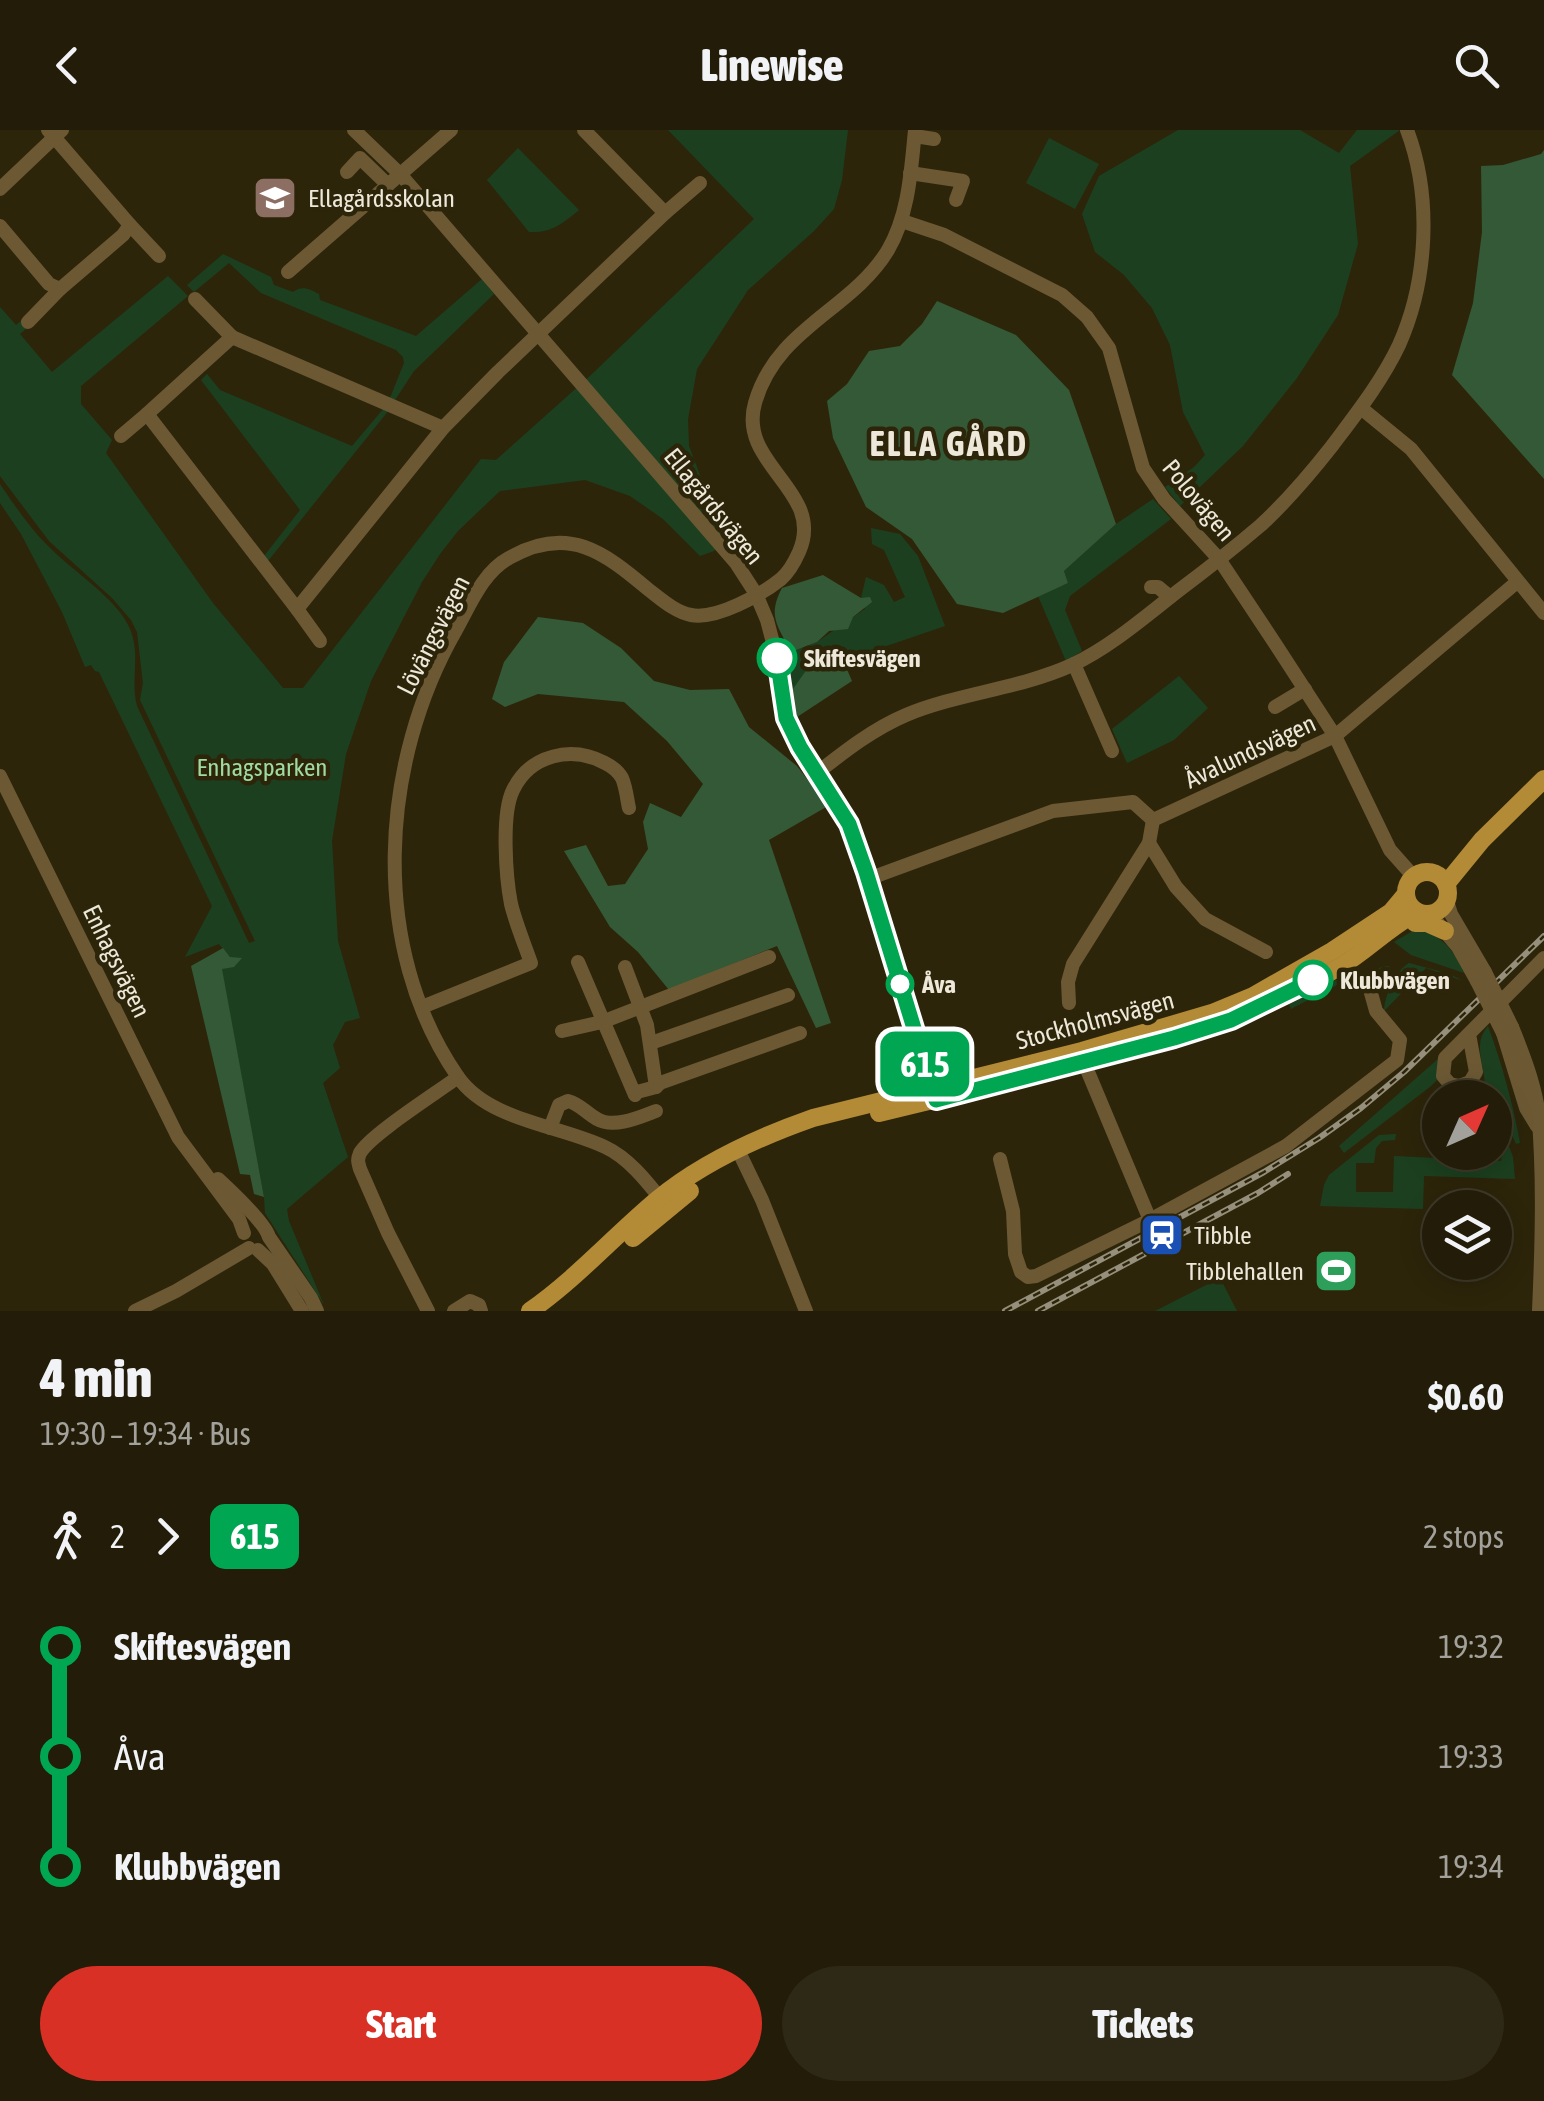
<!DOCTYPE html>
<meta charset="utf-8">
<style>
:root{--surface:#221c08;--page:#2e2916;--text:#f1f3f6;--muted:#a2a19c;--line:#3f3a29;--accent:#d93025}
body{margin:0;font-family:"Asap Condensed",sans-serif;background:var(--page);color:var(--text);height:100vh;display:flex;flex-direction:column;font-size:38px;white-space:nowrap}
*{box-sizing:border-box;margin:0}
p{font-size:32px;color:var(--muted)}
.icon{flex:none;width:55px;height:55px;fill:none;stroke:currentColor;stroke-width:2;stroke-linecap:round;stroke-linejoin:round}
.map{position:relative;height:1181px;overflow:hidden}
.sheet{display:flex;flex-direction:column;background:var(--surface);flex:1}
.sheet>*{flex:none}
.badge{padding:0 20px;border-radius:15px;font-size:35px;line-height:65px}
.needle{width:65px;rotate:45deg}
.buttons{position:absolute;left:1422px;top:950px;display:grid;gap:20px}
.buttons a{display:grid;place-items:center;width:90px;height:90px;border-radius:50%;background:var(--surface);box-shadow:0 5px 25px #0003,0 0 0 2px var(--line);font-size:50px}
.map>.badge{position:absolute;translate:-50% -50%;box-shadow:0 0 0 5px #fff}
.legs{display:flex;align-items:center;gap:15px;height:110px;padding:0 40px;font-size:32px}
.legs p{margin-inline-start:auto}
.summary{display:flex;align-items:center;justify-content:space-between;height:170px;padding:0 40px}
h1{font-size:55px;font-weight:800;line-height:75px}
.button{display:flex;gap:20px;margin-top:auto;padding:20px 40px}
.button a{flex:1;height:115px;border-radius:60px;background:var(--accent);color:#fff;font-size:40px;font-weight:800;line-height:115px;text-align:center}
.button a+a{background:var(--page);color:var(--text)}
ul{padding:0 40px;list-style:none}
li{display:flex;align-items:center;gap:35px;height:110px;font-size:38px}
li i{display:grid;place-items:center;width:15px;height:100%;margin:0 12px;background:currentColor}
li i::after{content:'';width:25px;height:25px;margin:-12px;border:8px solid;border-radius:50%;background:var(--surface)}
li p{margin-inline-start:auto}
li:first-child i{background:linear-gradient(#0000 50%,currentColor 0)}
li:last-child i{background:linear-gradient(currentColor 50%,#0000 0)}
header{display:flex;justify-content:space-between;align-items:center;height:130px;padding:0 40px;background:var(--surface);font-size:45px;font-weight:800}
.map>svg:first-child{display:block}
.green{fill:#1c401f}
.forest{fill:#345936}
.lines{fill:none;stroke-linecap:round;stroke-linejoin:round}
.minor{stroke:#6c5934;stroke-width:14}
.major{stroke:#b38a36;stroke-width:18}
.rail-casing{stroke:#968f7b;stroke-width:6}
.rail{stroke:#2d250a;stroke-width:2.5;stroke-dasharray:8;stroke-linecap:butt}
.minor-bridge{stroke:#6c5934;stroke-width:14}
.line-1-casing{stroke:#fff;stroke-width:22}
.line-1{stroke:#00a651;stroke-width:15}
.stop-1-dot{fill:#fff;stroke:#00a651;stroke-width:5}
.labels{text-anchor:middle;dominant-baseline:central;stroke-width:9;stroke-linejoin:round;paint-order:stroke}
.poi-label{font-size:25px;fill:#ede8d9;stroke:#2d250a;text-anchor:start}
.street-label{font-size:25px;fill:#ede8d9;stroke:#2d250a}
.stop-label{font-size:25px;font-weight:bold;fill:#ede8d9;stroke:#2d250a;text-anchor:start}
.park-label{font-size:25px;fill:#9fdba0;stroke:#2d250a}
.district-label{font-size:35px;font-weight:bold;letter-spacing:2.5px;fill:#ede8d9;stroke:#2d250a}
</style>
<header><svg class="icon" aria-label="back" viewBox="0 0 24 24"><path d="M15 5l-7 7 7 7"/></svg>Linewise<svg class="icon" aria-label="search" viewBox="0 0 24 24"><circle cx="10" cy="10" r="6"/><path d="M15 15l6 6"/></svg></header>
<div class="map">
<svg width="1544" height="1181" viewBox="0 0 1544 1181">
<rect width="100%" height="100%" fill="#2d250a"/>
<!-- green -->
<g class="green">
<path d="M 668,0 L 848,0 L 842,50 L 834,79 L 814,101 L 748,160 L 697,239 L 688,289 L 689,316 L 700,345 L 739,399 L 714,421 L 700,426 L 663,389 L 630,366 L 585,350 L 500,361 L 458,401 L 440,424 L 422,452 L 371,551 L 346,624 L 332,711 L 338,811 L 360,888 L 345,892 L 333,915 L 340,938 L 323,953 L 348,1027 L 287,1079 L 289,1091 L 324,1175 L 265,1083 L 264,1067 L 221,838 L 230,827 L 219,814 L 185,827 L 212,776 L 99,542 L 95,541 L 91,535 L 85,537 L 62,482 L 21,404 L 0,373 L 0,354 C 15,376 29,397 48,416 C 71,440 118,469 130,499 C 141,525 130,550 137,576 L 249,813 L 255,811 L 140,570 L 143,553 L 137,502 L 131,490 L 112,468 L 49,411 L 0,346 L 0,177 L 16,195 L 22,190 L 28,197 L 20,204 L 52,242 L 168,146 L 188,166 L 81,256 L 81,274 L 112,310 L 106,323 L 213,473 L 283,558 L 303,558 L 481,329 L 496,330 L 591,245 L 754,89 Z"/>
<path d="M 1178,0 L 1300,0 L 1339,23 L 1357,0 L 1400,0 L 1350,36 L 1358,114 L 1338,185 L 1297,248 L 1243,316 L 1180,376 L 1165,357 L 1194,337 L 1205,325 L 1183,282 L 1170,215 L 1152,178 L 1124,145 L 1095,122 L 1082,84 L 1099,46 Z"/>
<path d="M 1049,8 L 1099,34 L 1075,79 L 1026,53 Z"/>
<path d="M 518,18 L 579,80 C 562,94 551,103 529,102 L 487,50 Z"/>
<path d="M 223,124 L 271,147 L 274,155 L 293,162 C 303,155 309,159 319,164 L 320,170 L 416,206 L 482,149 L 494,164 L 414,241 L 395,270 L 390,268 L 404,233 L 403,227 L 396,220 L 261,163 L 229,133 L 194,162 L 187,155 Z"/>
<path d="M 207,244 L 220,260 L 352,316 L 384,278 L 389,280 L 268,431 L 264,426 L 300,380 L 201,250 Z"/>
<path d="M 1153,369 L 1171,389 L 1070,466 L 1065,480 L 1082,521 L 1066,531 L 1038,466 L 1068,453 L 1064,441 L 1116,394 Z"/>
<path d="M 871,398 L 900,404 L 918,426 L 945,496 L 866,523 L 828,523 L 788,566 L 791,522 L 817,512 L 865,479 L 861,468 L 866,447 L 884,455 L 894,472 L 905,467 L 884,420 L 872,414 Z"/>
<path d="M 1179,546 L 1208,578 L 1174,610 L 1127,633 L 1112,599 Z"/>
<path d="M 1416,799 C 1442,805 1453,819 1464,843 L 1411,825 L 1394,812 Z"/>
<path d="M 1409,833 L 1450,844 L 1463,851 L 1426,838 L 1384,881 C 1385,865 1395,841 1409,833 Z"/>
<path d="M 1386,836 L 1389,836 L 1391,841 L 1384,855 L 1375,847 L 1373,847 L 1369,853 L 1364,848 L 1354,857 L 1351,855 L 1345,858 L 1339,854 L 1291,879 L 1289,874 L 1333,851 Z"/>
<path d="M 1488,896 C 1502,935 1513,973 1520,1013 L 1516,1014 L 1495,968 L 1485,957 C 1485,935 1472,914 1488,896 Z"/>
<path d="M 1438,929 L 1437,950 L 1431,956 L 1344,1023 L 1339,1016 Z"/>
<path d="M 1498,1003 L 1504,1003 L 1513,1027 L 1515,1049 L 1424,1046 L 1423,1079 L 1320,1076 L 1324,1055 L 1329,1045 L 1379,1005 L 1396,1004 L 1395,1010 L 1382,1011 L 1376,1018 L 1374,1033 L 1356,1033 L 1356,1062 L 1393,1062 L 1394,1026 L 1501,1031 L 1503,1014 Z"/>
<path d="M 1220,1148 L 1237,1181 L 1155,1181 Z"/>
</g>
<!-- forest -->
<g class="forest">
<path d="M 1544,20 L 1544,349 L 1452,245 L 1473,173 L 1482,102 L 1481,36 L 1503,35 L 1541,24 Z"/>
<path d="M 937,171 L 1016,205 L 1069,260 L 1116,394 L 1064,441 L 1068,453 L 1003,483 L 957,474 L 912,409 L 866,377 L 833,308 L 827,271 L 847,254 L 869,221 L 900,216 L 922,194 Z"/>
<path d="M 823,445 L 861,468 L 870,467 L 872,472 L 853,487 L 848,499 L 829,501 L 817,512 L 791,522 C 778,496 767,486 782,458 Z"/>
<path d="M 538,487 L 583,493 L 621,518 L 654,551 L 690,560 L 729,559 L 749,597 L 797,636 L 828,676 L 769,710 L 831,893 L 816,898 L 777,816 L 669,860 L 638,822 L 610,797 L 564,721 L 586,715 L 608,756 L 625,754 L 648,719 L 643,692 L 650,673 L 681,687 L 703,654 L 667,611 L 624,572 L 538,564 L 505,577 L 492,569 L 504,532 Z"/>
<path d="M 828,523 L 840,523 L 852,551 L 794,589 L 788,566 L 805,542 Z"/>
<path d="M 223,818 L 230,827 L 242,828 L 234,837 L 222,839 L 264,1067 L 254,1064 L 250,1045 L 240,1044 L 191,836 Z"/>
</g>
<g class="lines">
<!-- minor -->
<g class="minor">
<path d="M 354,0 L 400,44 L 736,433 L 756,464 L 767,490 L 777,528 L 782,569 L 791,599 L 849,694 L 866,742 L 934,964"/>
<path d="M 915,6 L 934,9"/>
<path d="M 347,42 L 360,28 L 388,55"/>
<path d="M 910,43 L 963,51 L 956,70"/>
<path d="M 0,59 L 62,0"/>
<path d="M 665,83 L 700,53"/>
<path d="M 902,91 L 944,105 L 1062,165 L 1087,187 L 1109,218 L 1143,338 L 1164,369 L 1219,429 L 1276,515 L 1335,606 L 1390,720 L 1414,747"/>
<path d="M 130,95 L 159,126"/>
<path d="M 0,96 L 49,154 L 60,159 L 123,105 L 130,95 L 48,0"/>
<path d="M 288,142 L 451,0"/>
<path d="M 195,169 L 232,207"/>
<path d="M 28,192 L 60,159"/>
<path d="M 1361,278 L 1411,319 L 1544,483"/>
<path d="M 443,298 L 297,479 L 147,284 L 232,207 L 443,298 L 498,242 L 665,83 L 584,0"/>
<path d="M 121,306 L 147,284"/>
<path d="M 1151,457 L 1158,457 L 1170,467"/>
<path d="M 297,479 L 320,511"/>
<path d="M 1074,534 L 1112,621"/>
<path d="M 1275,577 L 1305,559"/>
<path d="M 817,643 C 845,621 873,599 906,585 C 959,563 1019,559 1072,535 C 1109,518 1146,486 1178,461 C 1206,440 1234,418 1261,395 C 1287,371 1310,344 1332,316 C 1356,284 1382,251 1399,215 C 1428,150 1432,66 1407,0"/>
<path d="M 0,646 L 178,1007 L 239,1089 L 244,1103"/>
<path d="M 1149,713 L 1176,757 L 1205,789 L 1266,822"/>
<path d="M 868,749 L 1053,681 L 1133,672 L 1153,690"/>
<path d="M 1447,771 L 1451,784 L 1485,842"/>
<path d="M 1430,784 L 1458,817 L 1477,851"/>
<path d="M 578,832 L 635,965 L 637,962 L 656,957"/>
<path d="M 625,837 L 647,895 L 656,957 L 660,953 L 800,903"/>
<path d="M 1069,873 L 1068,852 L 1073,834 L 1149,713 L 1153,690 L 1335,606 L 1517,452"/>
<path d="M 422,877 L 531,833 C 524,813 516,794 511,774 C 506,748 501,684 513,660 C 530,625 571,615 605,633 C 611,636 618,641 622,648 C 626,657 627,669 629,678"/>
<path d="M 1512,897 C 1523,924 1533,950 1538,979 C 1544,1045 1542,1114 1539,1181"/>
<path d="M 562,901 L 602,892 L 769,827"/>
<path d="M 1503,903 L 1526,978 L 1537,996"/>
<path d="M 1469,904 L 1476,942 L 1470,952 L 1459,956 L 1450,954 L 1443,946 L 1445,928 L 1544,828"/>
<path d="M 651,913 L 788,865"/>
<path d="M 1082,921 L 1088,942 L 1150,1090"/>
<path d="M 550,998 L 559,975 L 568,971 C 580,974 586,983 597,989 C 614,999 640,987 656,981"/>
<path d="M 738,1020 L 762,1070 L 806,1181"/>
<path d="M 1000,1029 L 1013,1081 L 1015,1124 L 1021,1142 L 1028,1147 L 1036,1146 L 1150,1090 L 1286,1016 L 1397,930 L 1400,910 L 1376,881 L 1371,863"/>
<path d="M 218,1049 C 231,1061 265,1093 269,1107 L 311,1168 L 317,1181"/>
<path d="M 664,1073 C 648,1053 629,1028 605,1017 C 559,995 489,991 458,947 C 368,817 380,632 456,500 C 470,475 483,442 509,428 C 568,394 604,422 649,460 C 661,469 675,482 691,485 C 716,490 761,465 781,449 C 789,442 795,431 799,422 C 826,361 737,335 755,273 C 776,198 852,180 888,120 C 909,84 911,40 915,0"/>
<path d="M 258,1120 L 273,1134 L 302,1181"/>
<path d="M 135,1181 L 176,1161 L 249,1118"/>
<path d="M 428,1181 L 388,1103 L 360,1039 C 358,1032 357,1030 360,1023 C 370,1005 438,962 458,947"/>
<path d="M 454,1181 L 470,1171 L 479,1175 L 481,1181"/>
</g>
<!-- major -->
<g class="major">
<circle cx="1427" cy="763" r="21"/>
<path d="M 1446,754 L 1482,710 L 1544,649"/>
<path d="M 1415,793 L 1427,793 L 1445,801"/>
<path d="M 1198,900 C 1245,885 1298,861 1341,836 C 1368,820 1390,796 1418,782"/>
<path d="M 879,983 L 999,954"/>
<path d="M 633,1108 L 690,1061"/>
<path d="M 530,1181 C 576,1149 614,1106 657,1070 C 701,1033 759,1007 813,988 L 1082,921 L 1212,883 L 1253,866 L 1332,821 L 1391,782 L 1406,764"/>
</g>
<defs>
<g id="rail">
<path d="M 1005,1181 L 1264,1042 L 1319,1008 L 1361,978 L 1404,942 L 1544,806"/>
<path d="M 1038,1181 L 1258,1063 L 1288,1044"/>
</g>
</defs>
<!-- rail casing -->
<use href="#rail" class="rail-casing"/>
<!-- rail -->
<use href="#rail" class="rail"/>
<!-- minor-bridge -->
<g class="minor-bridge">
<path d="M 1485,842 L 1512,897"/>
<path d="M 1477,851 L 1503,903"/>
</g>
</g>
<g class="lines">
<defs>
<path id="line-1" d="M 777,528 L 786,588 L 800,617 L 849,694 L 866,742 L 936,970 L 1174,908 L 1231,890 L 1313,850"/>
</defs>
<!-- line-1 casing -->
<use href="#line-1" class="line-1-casing"/>
<!-- line-1 -->
<use href="#line-1" class="line-1"/>
</g>
<!-- icons -->
<defs>
<symbol id="school-square" viewBox="-11 -11 22 22"><rect x="-9" y="-9" width="18" height="18" rx="4" fill="#8d6e63" stroke="#2d250a"/><path d="M0-5L7-2L0 1L-7-2ZM-4 1L0 2.5L4 1V4Q0 6-4 4Z" fill="#fff"/></symbol>
<symbol id="station-square" viewBox="-11 -11 22 22"><rect x="-9" y="-9" width="18" height="18" rx="4" fill="#1a4fb4" stroke="#2d250a"/><path d="M-3-6H3Q5-6 5-4V2Q5 4 3 4L4.5 6H3L1.5 4h-3L-3 6H-4.5L-3 4Q-5 4-5 2V-4Q-5-6-3-6ZM-3.5-4v3h7v-3ZM-3.5 1v1.5H-2V1ZM2 1v1.5H3.5V1Z" fill="#fff"/></symbol>
<symbol id="stadium-square" viewBox="-11 -11 22 22"><rect x="-9" y="-9" width="18" height="18" rx="4" fill="#2e9e5b" stroke="#2d250a"/><path d="M0-5a6.5 5 0 1 0 0 10a6.5 5 0 1 0 0-10ZM-3.5-1.8h7v3.6h-7Z" fill="#fff"/></symbol>
</defs>
<g fill-rule="evenodd">
<use href="#school-square" x="250" y="43" width="50" height="50"/>
<use href="#station-square" x="1137" y="1080" width="50" height="50"/>
<use href="#stadium-square" x="1311" y="1116" width="50" height="50"/>
</g>
<!-- markers -->
<g class="stop-1-dot">
<circle cx="777" cy="528" r="18"/>
<circle cx="1313" cy="850" r="18"/>
<circle cx="900" cy="854" r="12"/>
</g>
<g class="labels">
<!-- poi labels -->
<g class="poi-label">
<text x="308" y="68">Ellagårdsskolan</text>
<text x="1194" y="1105">Tibble</text>
<text x="1304" y="1141" text-anchor="end">Tibblehallen</text>
</g>
<!-- street labels -->
<g class="street-label">
<text transform="translate(1199 370) rotate(50)">Polovägen</text>
<text transform="translate(714 376) rotate(51)">Ellagårdsvägen</text>
<text transform="translate(433 505) rotate(-63)">Lövängsvägen</text>
<text transform="translate(1250 621) rotate(-25)">Åvalundsvägen</text>
<text transform="translate(117 831) rotate(64)">Enhagsvägen</text>
<text transform="translate(1095 890) rotate(-15)">Stockholmsvägen</text>
</g>
<!-- stop labels -->
<g class="stop-label">
<text x="804" y="528">Skiftesvägen</text>
<text x="1340" y="850">Klubbvägen</text>
<text x="922" y="854">Åva</text>
</g>
<!-- park labels -->
<g class="park-label">
<text x="262" y="637">Enhagsparken</text>
</g>
<!-- district labels -->
<g class="district-label">
<text x="949" y="313">ELLA GÅRD</text>
</g>
</g>
</svg>
<div class="buttons">
<a><svg class="needle" viewBox="-14 -14 28 28"><path d="M0-13l5 13h-10z" fill="#e53935"/><path d="M0 13l5-13h-10z" fill="#a2a19c"/></svg></a>
<a><svg class="icon" aria-label="layers" viewBox="0 0 24 24"><path d="M12 4l9 5-9 5-9-5zM3 14l9 5 9-5"/></svg></a>
</div>
<b class="badge" style="left:925px;top:934px;background:#00a651;color:#fff">615</b>
</div>
<section class="sheet">
<div class="summary"><div><h1>4 min</h1><p>19:30 – 19:34 · Bus</p></div><b>$0.60</b></div>
<div class="legs"><svg class="icon" aria-label="walk" viewBox="0 0 24 24"><circle cx="13" cy="4" r="2"/><path d="M13 8l-2 6 4 7M11 14l-3 7M7 12l3-4h3l4 4"/></svg>2<svg class="icon" aria-label="forward" viewBox="0 0 24 24"><path d="M9 5l7 7-7 7"/></svg><b class="badge" style="background:#00a651;color:#fff">615</b><p>2 stops</p></div>
<ul>
<li><i style="color:#00a651"></i><b>Skiftesvägen</b><p>19:32</p></li>
<li><i style="color:#00a651"></i><span>Åva</span><p>19:33</p></li>
<li><i style="color:#00a651"></i><b>Klubbvägen</b><p>19:34</p></li>
</ul>
<div class="button"><a>Start</a><a>Tickets</a></div>
</section>
